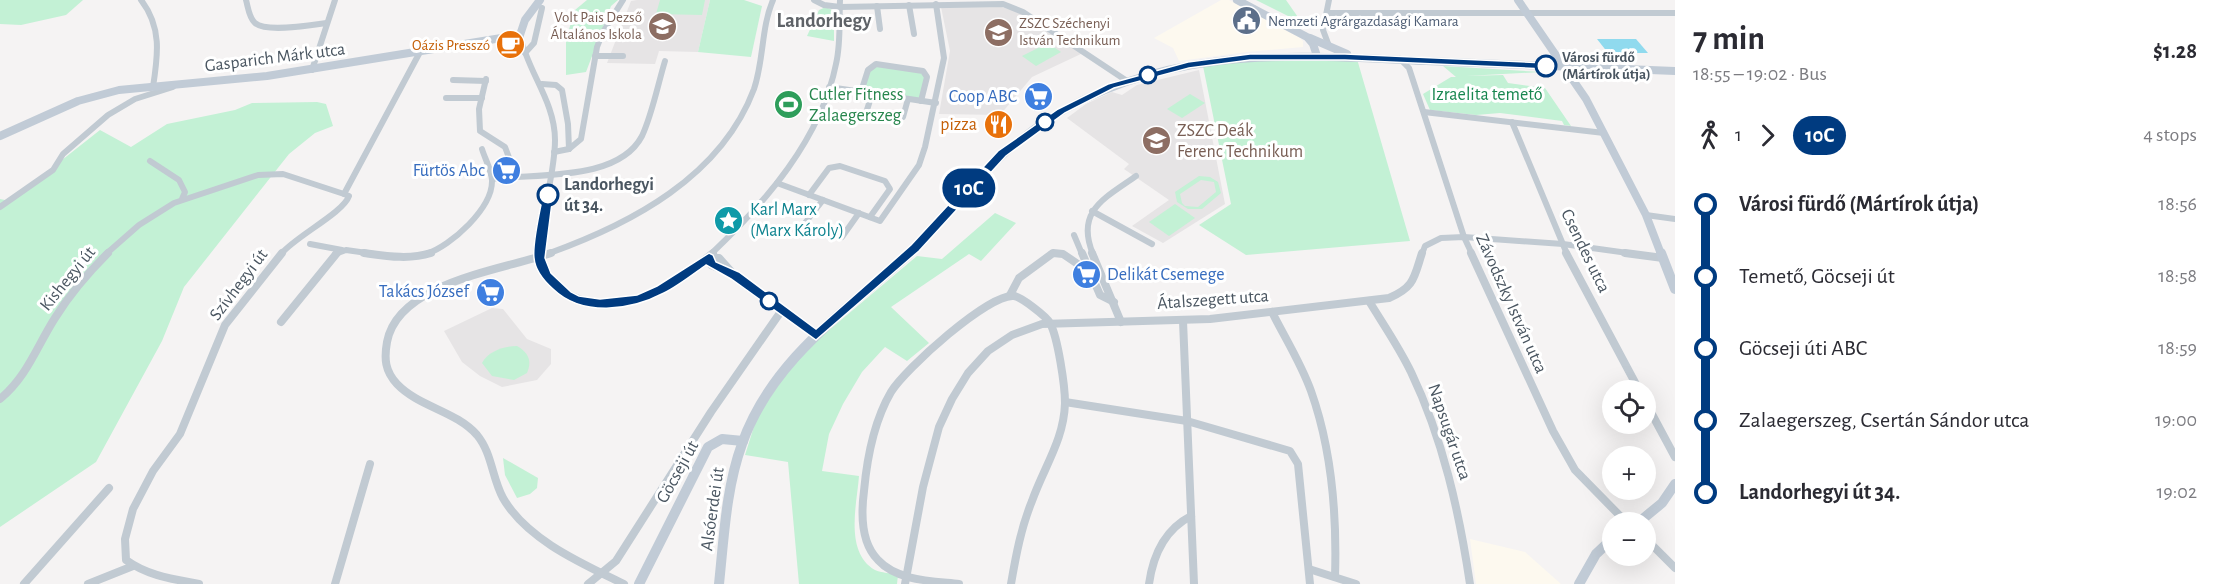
<!DOCTYPE html>
<meta charset="utf-8">
<style>
:root{--surface:#fff;--page:#f7f7f7;--text:#2b2b33;--muted:#7c7c81}
body{margin:0;font-family:"Alegreya Sans",sans-serif;background:var(--page);color:var(--text);height:100vh;display:flex;flex-direction:column;font-size:22px;white-space:nowrap}
*{box-sizing:border-box;margin:0}
p{font-size:20px;color:var(--muted)}
.icon{flex:none;width:33px;height:33px;fill:none;stroke:currentColor;stroke-width:2;stroke-linecap:round;stroke-linejoin:round}
.map{position:relative;flex:1;overflow:hidden}
.sheet{display:flex;flex-direction:column;background:var(--surface);width:540px}
.sheet>*{flex:none}
.badge{padding:0 12px;border-radius:20px;font-size:21px;line-height:39px}
.tools{position:absolute;left:1602px;top:380px;display:grid;gap:12px}
.tools a{display:grid;place-items:center;width:54px;height:54px;border-radius:50%;background:var(--surface);box-shadow:0 6px 24px #0002;font-size:30px}
.map>.badge{position:absolute;translate:-50% -50%;box-shadow:0 0 0 3px #fff}
.legs{display:flex;align-items:center;gap:9px;height:66px;padding:0 18px;font-size:20px}
.legs p{margin-inline-start:auto}
.summary{display:flex;align-items:center;justify-content:space-between;height:102px;padding:0 18px}
h1{font-size:33px;font-weight:700;line-height:45px}
ul{padding:0 18px;list-style:none}
li{display:flex;align-items:center;gap:21px;height:72px;font-size:22px}
li i{display:grid;place-items:center;width:9px;height:100%;margin:0 8px;background:currentColor}
li i::after{content:'';width:15px;height:15px;margin:-8px;border:4px solid;border-radius:50%;background:var(--surface)}
li p{margin-inline-start:auto}
li:first-child i{background:linear-gradient(#0000 50%,currentColor 0)}
li:last-child i{background:linear-gradient(currentColor 50%,#0000 0)}
main{display:flex;flex:1;min-height:0}
.map>svg:first-child{display:block}
.commercial{fill:#fdf9ef}
.education{fill:#e6e4e5}
.green{fill:#c3f1d5;fill-rule:evenodd}
.water{fill:#90daee}
.lines{fill:none;stroke-linecap:round;stroke-linejoin:round}
.street-far1{stroke:#c1cad2;stroke-width:6}
.street{stroke:#c1cad2;stroke-width:8}
.secondary-far1{stroke:#c1cbd6;stroke-width:8}
.secondary{stroke:#c1cbd6;stroke-width:10}
.line-1{fill:#003b80;stroke:#fff;stroke-width:1.5}
.stop-1-dot{fill:#fff;stroke:#003b80;stroke-width:3}
.labels{text-anchor:middle;dominant-baseline:central;stroke-width:6;stroke-linejoin:round;paint-order:stroke}
.far-education-label{font-size:15px;fill:#785e54;stroke:#fff;text-anchor:end}
.far-service-label{font-size:15px;fill:#4e5e75;stroke:#fff;text-anchor:start}
.far-food-label{font-size:15px;fill:#c56008;stroke:#fff;text-anchor:end}
.far-stop-label{font-size:15px;font-weight:bold;fill:#4a5661;stroke:#fff;text-anchor:start}
.street-label{font-size:18px;fill:#4a5661;stroke:#fff}
.leisure-label{font-size:18px;fill:#27864d;stroke:#fff;text-anchor:start}
.park-label{font-size:18px;fill:#17864f;stroke:#fff}
.shop-label{font-size:18px;fill:#366cbe;stroke:#fff;text-anchor:end}
.food-label{font-size:18px;fill:#c56008;stroke:#fff;text-anchor:end}
.education-label{font-size:18px;fill:#785e54;stroke:#fff;text-anchor:start}
.stop-label{font-size:18px;font-weight:bold;fill:#4a5661;stroke:#fff;text-anchor:start}
.culture-label{font-size:18px;fill:#0d838f;stroke:#fff;text-anchor:start}
.far-district-label{font-size:20px;font-weight:bold;fill:#5f6368;stroke:#fff}
</style>
<main>
<div class="map">
<svg width="1675" height="584" viewBox="0 0 1675 584">
<rect width="100%" height="100%" fill="#f5f3f3"/>
<!-- commercial -->
<g class="commercial">
<path d="M 1221,0 L 1229,0 L 1300,38 L 1303,41 L 1303,47 L 1247,52 L 1179,61 L 1173,48 L 1154,38 Z"/>
<path d="M 1470,539 L 1525,552 L 1561,584 L 1476,584 Z"/>
</g>
<!-- education -->
<g class="education">
<path d="M 637,0 L 710,0 L 698,52 L 659,51 L 655,64 L 607,63 L 631,1 Z"/>
<path d="M 998,6 L 1019,12 L 1083,53 L 1032,77 L 1000,115 L 939,114 L 950,51 L 941,7 Z"/>
<path d="M 1199,70 L 1225,204 L 1163,243 L 1132,226 L 1169,200 L 1124,169 L 1129,164 L 1067,118 L 1086,104 L 1112,92 L 1122,95 L 1137,85 Z"/>
<path d="M 492,308 L 503,309 L 527,339 L 551,349 L 551,364 L 537,380 L 502,387 L 480,376 L 462,362 L 444,331 Z"/>
</g>
<!-- green -->
<g class="green">
<path d="M 0,0 L 83,0 L 66,15 L 21,25 L 0,24 Z"/>
<path d="M 587,0 L 618,0 L 611,6 L 586,72 L 566,75 L 566,39 L 575,10 Z"/>
<path d="M 660,0 L 705,0 L 702,15 L 656,14 Z"/>
<path d="M 710,0 L 744,0 L 762,6 L 751,57 L 698,52 Z"/>
<path d="M 1256,0 L 1286,0 L 1302,23 Z"/>
<path d="M 826,7 L 834,11 L 834,41 L 807,36 L 819,10 Z"/>
<path d="M 1048,43 L 1061,52 L 1036,66 L 1022,56 Z"/>
<path d="M 1357,59 L 1410,241 L 1246,255 L 1199,225 L 1231,204 L 1203,66 L 1256,60 Z"/>
<path d="M 876,64 L 927,74 L 921,101 L 861,92 L 868,71 Z"/>
<path d="M 1443,66 L 1541,72 L 1466,76 L 1503,75 L 1508,83 L 1545,88 L 1571,126 L 1564,125 L 1562,121 L 1500,113 L 1476,115 L 1430,110 L 1423,94 L 1451,77 L 1456,77 Z"/>
<path d="M 1190,94 L 1205,103 L 1182,118 L 1167,109 Z"/>
<path d="M 317,102 L 326,104 L 333,126 L 315,133 L 289,154 L 184,287 L 162,341 L 96,462 L 0,527 L 0,199 L 10,201 L 100,130 L 131,147 L 167,124 L 235,110 L 252,103 Z"/>
<path d="M 1199,176 L 1210,177 L 1218,182 L 1221,193 L 1202,209 L 1188,209 L 1177,202 L 1175,192 ZM 1201,180 L 1214,182 L 1216,192 L 1198,207 L 1185,206 L 1182,203 L 1180,194 Z"/>
<path d="M 1175,204 L 1195,218 L 1169,236 L 1149,222 Z"/>
<path d="M 995,213 L 1016,223 L 981,261 L 969,254 L 891,307 L 929,343 L 907,361 L 885,347 L 862,372 L 843,404 L 829,434 L 822,471 L 859,476 C 857,504 844,552 875,570 C 881,573 891,573 898,575 L 897,584 L 799,584 L 788,462 L 745,455 L 757,417 L 796,358 L 917,256 L 942,259 Z"/>
<path d="M 517,346 C 529,353 532,361 527,373 L 514,380 L 492,376 L 482,363 C 488,351 505,346 517,346 Z"/>
<path d="M 503,458 L 538,478 L 537,488 L 530,494 L 517,498 L 505,475 Z"/>
</g>
<!-- water -->
<path class="water" d="M 1597,39 L 1636,39 L 1648,53 L 1608,53 Z"/>
<g class="lines">
<!-- street-far1 -->
<g class="street-far1">
<path d="M 141,0 C 162,27 158,55 153,87"/>
<path d="M 246,0 C 248,7 249,18 255,23 C 266,33 312,25 327,23"/>
<path d="M 814,0 L 824,5 L 840,7 L 1003,4 L 1023,12 L 1127,81"/>
<path d="M 1329,0 L 1323,30 L 1329,46"/>
<path d="M 909,5 L 914,34"/>
<path d="M 877,6 L 880,29"/>
<path d="M 1327,13 L 1675,13"/>
<path d="M 520,35 C 527,71 555,101 555,140 C 555,178 539,216 540,254"/>
<path d="M 525,53 L 534,43 L 542,8"/>
<path d="M 595,56 L 623,56"/>
<path d="M 1400,59 L 1409,68 L 1464,237 L 1472,254"/>
<path d="M 312,70 L 335,0"/>
<path d="M 486,79 L 479,109 L 480,131 L 505,147 L 516,176"/>
<path d="M 453,80 L 486,81"/>
<path d="M 542,84 L 556,85 L 562,90 L 568,124 L 569,149"/>
<path d="M 829,87 L 936,103"/>
<path d="M 861,92 L 868,70 L 876,64 L 923,71 L 927,77 L 921,101"/>
<path d="M 446,98 L 482,98"/>
<path d="M 1424,112 L 1604,133"/>
<path d="M 866,113 L 872,94"/>
<path d="M 903,117 L 908,99"/>
<path d="M 1512,122 L 1567,254"/>
<path d="M 554,152 L 569,149 L 581,139 L 597,47 L 603,32 L 623,0"/>
<path d="M 150,161 L 179,180 L 185,192 L 182,199"/>
<path d="M 492,179 C 536,173 618,182 642,136 C 652,115 658,84 665,61"/>
<path d="M 777,183 L 880,221 L 919,165 L 925,147 L 944,58 L 936,4"/>
<path d="M 809,195 L 829,168 L 840,166 L 885,181 L 890,189 L 870,217"/>
<path d="M 0,207 L 53,170 L 63,154 L 108,115 L 135,99 L 173,87"/>
<path d="M 1092,211 L 1152,244"/>
<path d="M 1646,215 L 1675,219"/>
<path d="M 805,223 L 823,200"/>
<path d="M 1074,235 L 1082,254"/>
<path d="M 842,237 L 859,213"/>
<path d="M 310,244 L 342,250"/>
<path d="M 106,254 L 139,225 L 174,203 L 258,175 L 283,174 L 344,194"/>
<path d="M 281,254 C 296,236 343,213 349,196 L 344,194 L 420,52"/>
<path d="M 335,254 L 346,250 L 374,254"/>
<path d="M 426,254 C 451,246 493,208 492,180 C 491,169 485,159 482,149"/>
<path d="M 547,254 C 631,224 721,177 754,89 C 764,60 761,28 773,0"/>
<path d="M 711,254 C 765,203 821,139 836,64 C 841,43 839,22 840,0"/>
<path d="M 1051,254 L 1063,254"/>
<path d="M 1093,254 C 1075,211 1105,198 1136,176"/>
<path d="M 1422,254 L 1425,246 L 1441,238 L 1464,237 L 1563,244 L 1635,254"/>
</g>
<!-- street -->
<g class="street">
<path d="M 364,253 C 386,256 409,260 431,253"/>
<path d="M 540,253 C 546,301 603,313 643,297 C 669,287 692,270 713,253"/>
<path d="M 551,253 C 503,270 398,282 387,342 C 384,359 385,371 397,384 C 419,407 456,411 477,435 C 492,453 492,478 503,498 C 527,540 583,564 624,584"/>
<path d="M 1082,253 L 1100,295 L 1114,302"/>
<path d="M 1092,253 L 1121,322"/>
<path d="M 1471,253 L 1553,431 L 1575,470 L 1626,522"/>
<path d="M 1566,253 L 1639,390"/>
<path d="M 1625,253 L 1663,258"/>
<path d="M 709,258 L 719,258 L 735,276 L 816,335"/>
<path d="M 709,258 L 711,265 L 733,274"/>
<path d="M 1010,295 L 1019,278 L 1053,253 L 1063,254 L 1088,271"/>
<path d="M 1369,301 C 1383,324 1399,347 1411,372 C 1443,439 1459,511 1470,584"/>
<path d="M 1272,312 C 1285,338 1301,363 1311,391 C 1332,450 1337,514 1335,577"/>
<path d="M 1183,321 L 1194,584"/>
<path d="M 281,322 L 337,253"/>
<path d="M 0,399 C 27,377 37,346 55,318 C 70,294 88,273 108,253"/>
<path d="M 1065,402 L 1187,421 L 1290,451 L 1298,464 L 1310,584"/>
<path d="M 1646,403 L 1675,457"/>
<path d="M 1646,539 L 1675,568"/>
<path d="M 1309,569 L 1356,584"/>
<path d="M 24,584 L 109,488"/>
<path d="M 88,584 L 133,566"/>
<path d="M 199,584 C 173,579 148,576 126,560 L 125,539 L 133,509 L 153,471 L 180,434 L 225,325 L 282,253"/>
<path d="M 335,584 L 370,464"/>
<path d="M 588,584 L 616,561 L 711,412 L 782,310"/>
<path d="M 905,584 L 923,487 L 939,427 L 952,399 L 968,373 L 988,351 L 1012,335 L 1042,324 L 1210,319 L 1389,298 C 1415,287 1414,277 1422,253"/>
<path d="M 959,584 C 933,581 897,581 878,560 C 861,543 861,514 864,491 C 867,458 874,421 891,392 C 905,369 989,293 1014,296 C 1021,297 1046,316 1050,323 C 1058,338 1065,386 1065,403 C 1064,440 1044,467 1032,501 C 1021,528 1016,555 1011,584"/>
<path d="M 1149,584 C 1153,555 1164,530 1191,516"/>
</g>
<!-- secondary-far1 -->
<g class="secondary-far1">
<path d="M 1237,0 L 1307,37 L 1313,44 L 1317,56"/>
<path d="M 1518,0 L 1586,99 L 1646,215 L 1661,254"/>
<path d="M 1310,38 L 1347,54"/>
<path d="M 0,136 L 78,101 L 119,90 L 267,76 L 520,35 L 525,20 L 540,0"/>
<path d="M 908,254 C 955,210 990,158 1044,122 C 1164,44 1290,55 1426,61 C 1509,64 1592,68 1675,71"/>
</g>
<!-- secondary -->
<g class="secondary">
<path d="M 1661,253 L 1675,289"/>
<path d="M 1639,522 L 1662,503 L 1675,484"/>
<path d="M 639,584 L 708,447 L 722,439 L 743,441"/>
<path d="M 719,584 C 724,537 726,488 742,444 C 772,359 846,311 910,253"/>
<path d="M 1579,584 L 1596,554 L 1612,539"/>
</g>
</g>
<!-- line-1 -->
<path class="line-1" d="M 1250,54 L 1345,54 L 1546,63 L 1550,66 L 1546,69 L 1345,60 L 1250,60 L 1189,68 L 1114,88 L 1065,113 L 1006,156 L 919,251 L 816,340 L 731,279 L 706,265 C 692,275 678,286 664,293 C 630,311 582,317 553,289 C 544,281 535,270 534,258 C 532,244 540,210 543,195 L 548,191 L 553,195 L 545,258 L 551,273 L 571,292 L 579,296 L 600,299 L 637,295 L 657,286 L 709,253 L 713,255 L 716,262 L 739,272 L 816,329 L 911,245 L 998,151 L 1058,109 L 1108,84 L 1188,62 Z"/>
<!-- icons -->
<defs>
<symbol id="civic-disc" viewBox="-11 -11 22 22"><circle r="9.5" fill="#5c6f8a" stroke="#fff"/><path d="M-.6-6.5H3V-4.5H.6V-3L4-1V1h2V6H-6V1h2V-1L-.6-3ZM-1.2 2.5V6h2.4V2.5Z" fill="#fff"/></symbol>
<symbol id="school-disc" viewBox="-11 -11 22 22"><circle r="9.5" fill="#8d6e63" stroke="#fff"/><path d="M0-5L7-2L0 1L-7-2ZM-4 1L0 2.5L4 1V4Q0 6-4 4Z" fill="#fff"/></symbol>
<symbol id="cafe-disc" viewBox="-11 -11 22 22"><circle r="9.5" fill="#e8710a" stroke="#fff"/><path d="M-5.5-4.5H6V0H3Q3 3.5 0 3.5H-2.5Q-5.5 3.5-5.5 0ZM3-3.2v2h1.7v-2ZM-6 4.5H4V6H-6Z" fill="#fff"/></symbol>
<symbol id="supermarket-disc" viewBox="-11 -11 22 22"><circle r="9.5" fill="#3f7fe0" stroke="#fff"/><path d="M-6-5.5h2.5l.6 2H6L4.5 2H-2.5L-4.4-4H-6ZM-1.5 3.2a1.3 1.3 0 1 0 .1 0ZM3 3.2a1.3 1.3 0 1 0 .1 0Z" fill="#fff"/></symbol>
<symbol id="stadium-disc" viewBox="-11 -11 22 22"><circle r="9.5" fill="#2e9e5b" stroke="#fff"/><path d="M0-5a6.5 5 0 1 0 0 10a6.5 5 0 1 0 0-10ZM-3.5-1.8h7v3.6h-7Z" fill="#fff"/></symbol>
<symbol id="restaurant-disc" viewBox="-11 -11 22 22"><circle r="9.5" fill="#e8710a" stroke="#fff"/><path d="M-5-6h1v4h1v-4h1v4h1v-4h1v5L-1.5 .5V6h-2V.5L-5-1ZM5-6V6H3V1.5H1.5Q1.5-4 5-6Z" fill="#fff"/></symbol>
<symbol id="sight-disc" viewBox="-11 -11 22 22"><circle r="9.5" fill="#0f9aa8" stroke="#fff"/><path d="M0-6L1.8-2.2L6-1.7L2.9 1.2L3.7 5.4L0 3.3L-3.7 5.4L-2.9 1.2L-6-1.7L-1.8-2.2Z" fill="#fff"/></symbol>
</defs>
<g fill-rule="evenodd">
<use href="#civic-disc" x="1230" y="4" width="33" height="33"/>
<use href="#school-disc" x="646" y="10" width="33" height="33"/>
<use href="#school-disc" x="982" y="16" width="33" height="33"/>
<use href="#cafe-disc" x="494" y="28" width="33" height="33"/>
<use href="#supermarket-disc" x="1022" y="80" width="33" height="33"/>
<use href="#stadium-disc" x="772" y="88" width="33" height="33"/>
<use href="#restaurant-disc" x="982" y="108" width="33" height="33"/>
<use href="#school-disc" x="1140" y="124" width="33" height="33"/>
<use href="#supermarket-disc" x="490" y="154" width="33" height="33"/>
<use href="#sight-disc" x="712" y="204" width="33" height="33"/>
<use href="#supermarket-disc" x="1070" y="258" width="33" height="33"/>
<use href="#supermarket-disc" x="474" y="276" width="33" height="33"/>
</g>
<!-- markers -->
<g class="stop-1-dot">
<circle cx="1546" cy="66" r="10"/>
<circle cx="1148" cy="75" r="8"/>
<circle cx="1045" cy="122" r="8"/>
<circle cx="548" cy="195" r="10"/>
<circle cx="769" cy="301" r="8"/>
</g>
<g class="labels">
<!-- far-education labels -->
<g class="far-education-label">
<text x="642" y="17">Volt Pais Dezső<tspan x="642" dy="17">Általános Iskola</tspan></text>
<text x="1019" y="23" text-anchor="start">ZSZC Széchenyi<tspan x="1019" dy="17">István Technikum</tspan></text>
</g>
<!-- far-service labels -->
<g class="far-service-label">
<text x="1268" y="21">Nemzeti Agrárgazdasági Kamara</text>
</g>
<!-- far-food labels -->
<g class="far-food-label">
<text x="490" y="45">Oázis Presszó</text>
</g>
<!-- far-stop labels -->
<g class="far-stop-label">
<text x="1562" y="57">Városi fürdő<tspan x="1562" dy="17">(Mártírok útja)</tspan></text>
</g>
<!-- street labels -->
<g class="street-label">
<text transform="translate(275 58) rotate(-7)">Gasparich Márk utca</text>
<text transform="translate(1585 251) rotate(64)">Csendes utca</text>
<text transform="translate(68 279) rotate(-51)">Kishegyi út</text>
<text transform="translate(239 285) rotate(-53)">Szívhegyi út</text>
<text transform="translate(1213 300) rotate(-4)">Átalszegett utca</text>
<text transform="translate(1511 304) rotate(66)">Závodszky István utca</text>
<text transform="translate(1449 432) rotate(71)">Napsugár utca</text>
<text transform="translate(678 472) rotate(-61)">Göcseji út</text>
<text transform="translate(713 509) rotate(-82)">Alsóerdei út</text>
</g>
<!-- leisure labels -->
<g class="leisure-label">
<text x="809" y="95">Cutler Fitness<tspan x="809" dy="21">Zalaegerszeg</tspan></text>
</g>
<!-- park labels -->
<g class="park-label">
<text x="1487" y="95">Izraelita temető</text>
</g>
<!-- shop labels -->
<g class="shop-label">
<text x="1017" y="97">Coop ABC</text>
<text x="485" y="171">Fürtös Abc</text>
<text x="1107" y="275" text-anchor="start">Delikát Csemege</text>
<text x="469" y="292">Takács József</text>
</g>
<!-- food labels -->
<g class="food-label">
<text x="977" y="125">pizza</text>
</g>
<!-- education labels -->
<g class="education-label">
<text x="1177" y="131">ZSZC Deák<tspan x="1177" dy="21">Ferenc Technikum</tspan></text>
</g>
<!-- stop labels -->
<g class="stop-label">
<text x="564" y="185">Landorhegyi<tspan x="564" dy="21">út 34.</tspan></text>
</g>
<!-- culture labels -->
<g class="culture-label">
<text x="750" y="210">Karl Marx<tspan x="750" dy="21">(Marx Károly)</tspan></text>
</g>
<!-- far-district labels -->
<g class="far-district-label">
<text x="824" y="21">Landorhegy</text>
</g>
</g>
</svg>
<div class="tools">
<a><svg class="icon" aria-label="locate" viewBox="0 0 24 24"><circle cx="12" cy="12" r="6"/><path d="M12 2v4M12 18v4M2 12h4M18 12h4"/></svg></a>
<a>+</a>
<a>−</a>
</div>
<b class="badge" style="left:969px;top:188px;background:#003b80;color:#fff">10C</b>
</div>
<section class="sheet">
<div class="summary"><div><h1>7 min</h1><p>18:55 – 19:02 · Bus</p></div><b>$1.28</b></div>
<div class="legs"><svg class="icon" aria-label="walk" viewBox="0 0 24 24"><circle cx="13" cy="4" r="2"/><path d="M13 8l-2 6 4 7M11 14l-3 7M7 12l3-4h3l4 4"/></svg>1<svg class="icon" aria-label="forward" viewBox="0 0 24 24"><path d="M9 5l7 7-7 7"/></svg><b class="badge" style="background:#003b80;color:#fff">10C</b><p>4 stops</p></div>
<ul>
<li><i style="color:#003b80"></i><b>Városi fürdő (Mártírok útja)</b><p>18:56</p></li>
<li><i style="color:#003b80"></i><span>Temető, Göcseji út</span><p>18:58</p></li>
<li><i style="color:#003b80"></i><span>Göcseji úti ABC</span><p>18:59</p></li>
<li><i style="color:#003b80"></i><span>Zalaegerszeg, Csertán Sándor utca</span><p>19:00</p></li>
<li><i style="color:#003b80"></i><b>Landorhegyi út 34.</b><p>19:02</p></li>
</ul>
</section>
</main>
